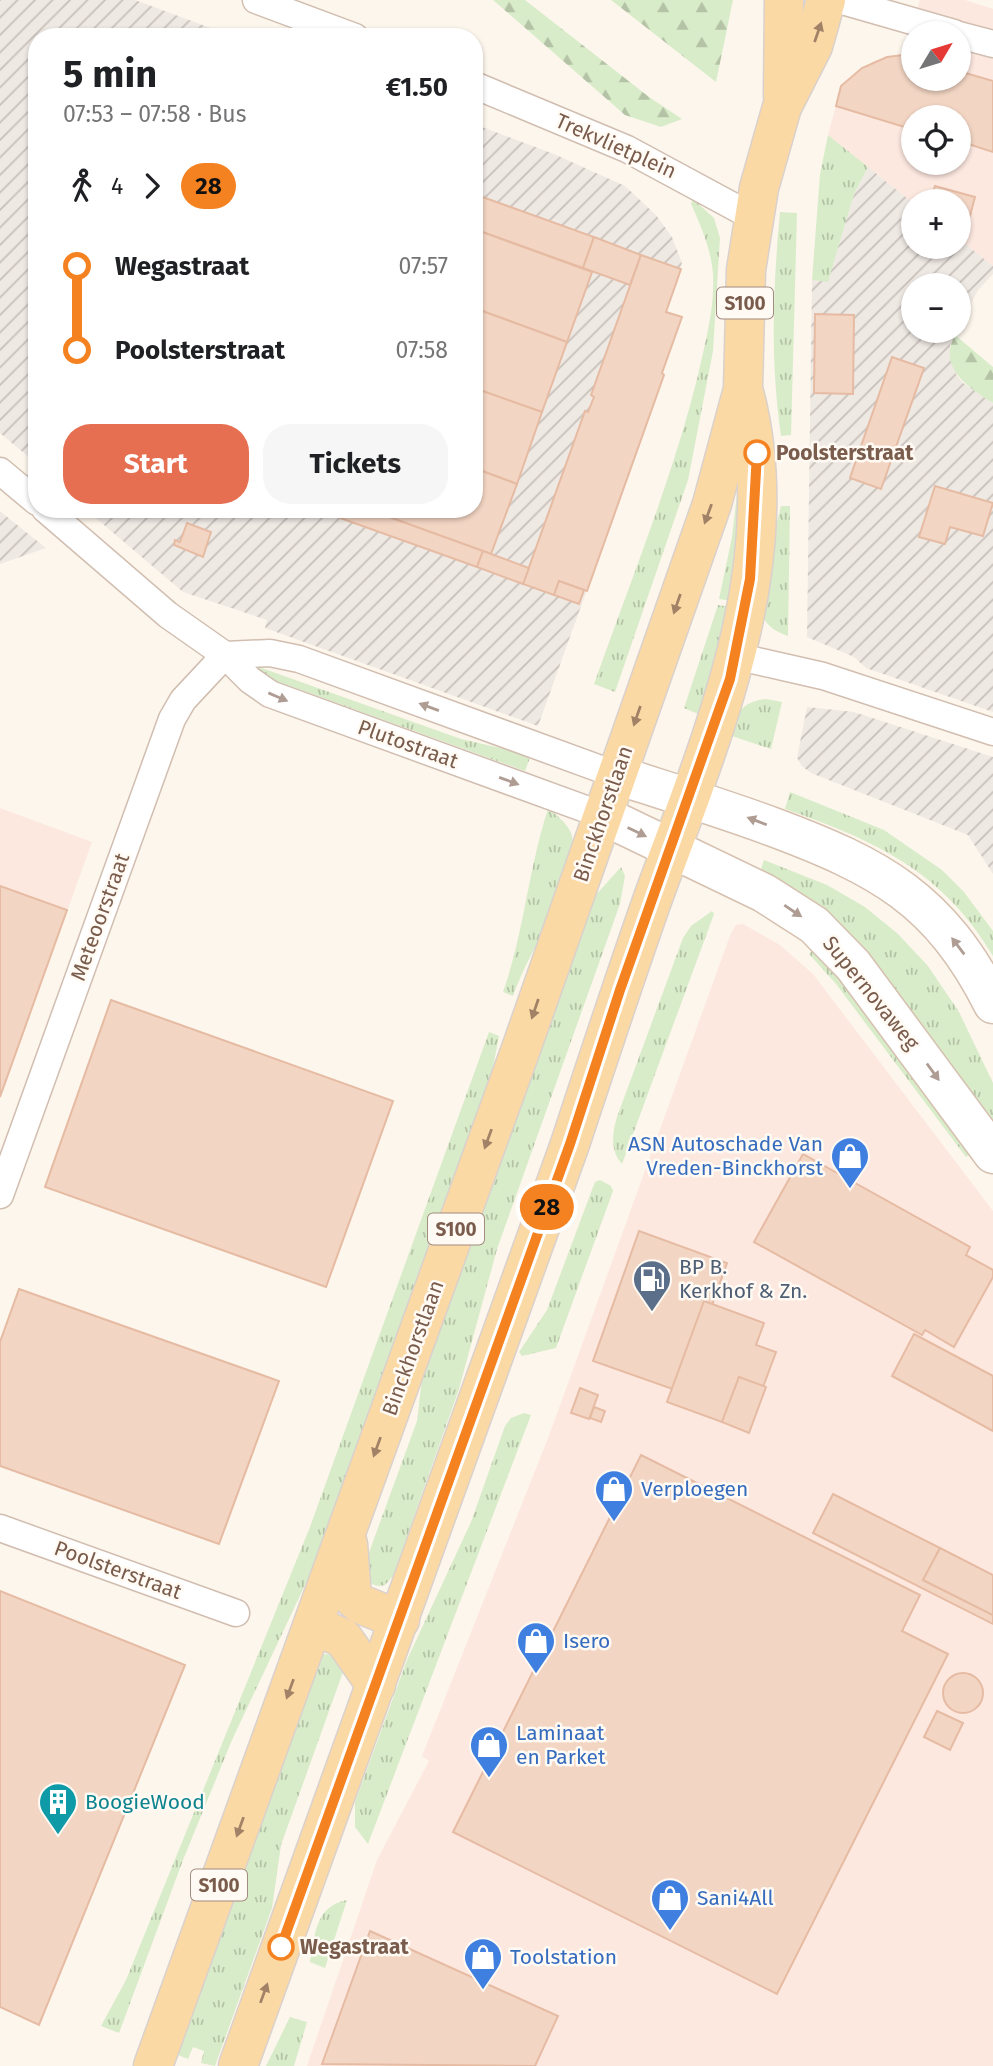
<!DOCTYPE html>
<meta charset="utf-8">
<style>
:root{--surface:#fff;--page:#f6f6f6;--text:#202124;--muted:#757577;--accent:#e76f51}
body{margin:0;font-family:"Fira Sans",sans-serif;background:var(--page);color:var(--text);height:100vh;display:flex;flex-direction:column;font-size:26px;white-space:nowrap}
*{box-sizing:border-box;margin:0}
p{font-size:23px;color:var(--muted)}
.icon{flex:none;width:38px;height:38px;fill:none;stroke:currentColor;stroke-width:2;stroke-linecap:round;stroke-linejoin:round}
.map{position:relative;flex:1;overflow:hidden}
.side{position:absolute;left:28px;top:28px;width:455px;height:490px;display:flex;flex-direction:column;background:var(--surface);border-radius:28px;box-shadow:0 2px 5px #0004}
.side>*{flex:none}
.badge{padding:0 14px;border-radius:23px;font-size:24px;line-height:46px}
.needle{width:46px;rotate:52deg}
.controls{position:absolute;left:901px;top:21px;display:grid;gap:14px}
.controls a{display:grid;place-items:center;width:70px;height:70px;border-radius:50%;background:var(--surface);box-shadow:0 2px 5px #0004;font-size:35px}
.map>.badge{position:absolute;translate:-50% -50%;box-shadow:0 0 0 4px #fff}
.legs{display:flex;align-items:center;gap:10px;height:77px;padding:0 35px;font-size:23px}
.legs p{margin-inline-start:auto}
.headline{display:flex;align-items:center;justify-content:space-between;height:119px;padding:0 35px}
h1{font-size:38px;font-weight:700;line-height:52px}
.cta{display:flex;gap:14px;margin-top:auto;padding:14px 35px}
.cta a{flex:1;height:80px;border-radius:28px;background:var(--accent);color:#fff;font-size:28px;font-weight:700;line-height:80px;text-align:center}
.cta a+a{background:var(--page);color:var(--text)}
ul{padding:0 35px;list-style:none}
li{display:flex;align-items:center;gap:24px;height:84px;font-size:26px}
li i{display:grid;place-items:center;width:10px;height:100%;margin:0 9px;background:currentColor}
li i::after{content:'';width:18px;height:18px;margin:-9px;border:5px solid;border-radius:50%;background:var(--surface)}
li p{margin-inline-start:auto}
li:first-child i{background:linear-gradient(#0000 50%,currentColor 0)}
li:last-child i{background:linear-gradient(currentColor 50%,#0000 0)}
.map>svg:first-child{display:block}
.commercial{fill:#fde8e0;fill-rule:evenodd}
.industrial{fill:url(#industrial-furrows)}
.grass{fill:url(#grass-tufts)}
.forest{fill:url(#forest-firs)}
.building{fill:#f3d5c3;stroke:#e6bba3;stroke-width:2}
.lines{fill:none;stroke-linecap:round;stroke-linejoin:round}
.minor-casing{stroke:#d1beb0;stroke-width:29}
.secondary-casing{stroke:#d6c0b0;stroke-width:41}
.primary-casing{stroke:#dad1cd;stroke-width:41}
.minor{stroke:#fff;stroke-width:26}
.secondary{stroke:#fff;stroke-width:38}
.primary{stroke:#fbd9a5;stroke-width:38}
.oneway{fill:#a18267}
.oneway2{fill:#af9d94}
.line-1-casing{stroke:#fff;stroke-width:16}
.line-1{stroke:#f58220;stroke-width:10}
.stop-1-dot{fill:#fff;stroke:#f58220;stroke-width:3.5}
.labels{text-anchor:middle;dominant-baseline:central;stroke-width:5;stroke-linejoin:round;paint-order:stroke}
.shield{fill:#fffaf3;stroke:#a28b7f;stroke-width:2}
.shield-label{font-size:19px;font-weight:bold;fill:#7a5c4d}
.street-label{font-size:21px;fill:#7a5c4d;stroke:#fffaf3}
.stop-label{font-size:21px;font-weight:bold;fill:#7a5c4d;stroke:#fffaf3;text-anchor:start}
.shop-label{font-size:21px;fill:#366cbe;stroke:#fffaf3;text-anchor:start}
.service-label{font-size:21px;fill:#4e5e75;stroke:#fffaf3;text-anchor:start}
.culture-label{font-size:21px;fill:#0d838f;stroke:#fffaf3;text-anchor:start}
</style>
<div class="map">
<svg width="993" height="2066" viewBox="0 0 993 2066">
<defs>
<pattern id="industrial-furrows" width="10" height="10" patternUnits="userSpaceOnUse" patternTransform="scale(1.75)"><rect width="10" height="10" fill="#efe9e4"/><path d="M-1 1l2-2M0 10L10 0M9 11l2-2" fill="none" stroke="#c7c0bb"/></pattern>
<pattern id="grass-tufts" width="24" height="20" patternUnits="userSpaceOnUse" patternTransform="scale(1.75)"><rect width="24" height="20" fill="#d8ecc9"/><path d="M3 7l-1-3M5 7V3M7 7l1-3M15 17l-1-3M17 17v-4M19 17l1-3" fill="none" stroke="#b4c2a5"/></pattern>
<pattern id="forest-firs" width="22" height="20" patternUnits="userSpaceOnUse" patternTransform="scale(1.75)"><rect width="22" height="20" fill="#d8ecc9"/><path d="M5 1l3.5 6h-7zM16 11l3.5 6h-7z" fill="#b4c2a5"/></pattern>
</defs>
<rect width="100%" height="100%" fill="#fdf6ec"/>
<!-- commercial -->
<g class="commercial">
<path d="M 920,0 L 965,0 L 993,9 L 993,266 L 959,239 L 959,201 L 913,203 L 828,135 L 837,102 L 852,76 L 874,61 L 903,55 ZM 914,33 L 959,33 L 959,79 L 914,79 ZM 914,117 L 959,117 L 959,163 L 914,163 Z"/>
<path d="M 0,808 L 92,842 L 0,1097 Z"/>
<path d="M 743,924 L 780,945 L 813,974 L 993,1211 L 993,2066 L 307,2066 L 377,1860 L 429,1761 L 422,1756 L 550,1433 L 731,933 L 736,925 Z"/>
</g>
<!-- industrial -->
<g class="industrial">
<path d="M 0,0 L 135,0 L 235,37 L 37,37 L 37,464 L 0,433 Z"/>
<path d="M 474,124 L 554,154 L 625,186 L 656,215 L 672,237 L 682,263 L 666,311 L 682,317 L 662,373 L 664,375 L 538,726 L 265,628 L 267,620 L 183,592 L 85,509 L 474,509 Z"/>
<path d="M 868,167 L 913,203 L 914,247 L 959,247 L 959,239 L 993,266 L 993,274 L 978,290 L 959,327 L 959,285 L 914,285 L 914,331 L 957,331 L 950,345 L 956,374 L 963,383 L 993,403 L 993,712 L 866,668 L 854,657 L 807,637 L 812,280 L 828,281 L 854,194 Z"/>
<path d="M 0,511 L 6,516 L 46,548 L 0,564 Z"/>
<path d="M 807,707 L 854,712 L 993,757 L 993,874 L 968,835 L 811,773 L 802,766 L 797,758 Z"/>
</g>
<!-- grass -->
<g class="grass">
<path d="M 828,135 L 868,167 L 854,194 L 828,282 L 812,280 L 820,174 Z"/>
<path d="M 693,199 L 714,218 L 720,238 L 713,351 L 688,480 L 615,692 L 594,684 C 630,582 672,480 698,375 C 705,343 715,308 713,274 C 711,249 701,226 691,204 Z"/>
<path d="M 780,212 L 797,213 L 791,435 L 781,436 C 770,361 773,287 780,212 Z"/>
<path d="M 744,434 L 732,601 L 719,599 L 732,537 Z"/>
<path d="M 781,506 L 790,506 L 788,636 C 777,632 767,627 763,616 C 754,592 775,532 781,506 Z"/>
<path d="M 718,605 L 731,607 L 703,716 L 684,708 Z"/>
<path d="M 248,663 L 461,739 L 531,755 L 525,771 L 246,670 Z"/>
<path d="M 766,699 L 782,702 L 771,749 L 726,734 C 735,714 743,701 766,699 Z"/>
<path d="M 790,792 L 884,830 L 942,870 L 964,892 L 993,931 L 993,956 C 943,871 874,840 785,809 Z"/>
<path d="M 548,809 C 559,816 573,828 573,843 C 571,893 530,948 513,996 L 503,992 C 524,933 528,870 548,809 Z"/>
<path d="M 764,860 L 827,885 L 865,907 L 898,934 L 928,966 L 959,1012 L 993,1083 L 993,1126 L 760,872 Z"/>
<path d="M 621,867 L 625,876 L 620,904 L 497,1249 L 459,1389 L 393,1576 L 385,1585 C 371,1589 368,1580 363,1569 L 417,1421 L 423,1370 L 594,897 Z"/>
<path d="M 712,911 L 714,914 L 622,1164 C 610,1151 612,1133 617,1117 L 683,938 L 691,926 Z"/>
<path d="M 816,946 L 976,1149 L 966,1157 L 836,984 L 809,954 Z"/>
<path d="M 489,1032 L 499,1036 L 488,1093 L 322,1549 L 232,1740 L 183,1860 L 119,2033 L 101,2026 L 126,1980 L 310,1527 Z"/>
<path d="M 600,1180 L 611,1186 L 613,1191 L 556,1348 L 522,1356 L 519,1352 L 547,1310 L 590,1195 L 595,1182 Z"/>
<path d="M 524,1413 L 531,1415 L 368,1844 L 355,1827 L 355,1802 L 407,1660 L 471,1522 L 505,1426 L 511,1418 Z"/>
<path d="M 327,1654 L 335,1656 L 343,1666 L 343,1672 L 281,1845 L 272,1908 L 215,2066 L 201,2063 L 204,2051 L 193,2047 L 188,2059 L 173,2053 L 320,1655 Z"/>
<path d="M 347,1900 L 325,1968 L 310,1962 C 315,1935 315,1906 347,1900 Z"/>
<path d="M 290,2017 L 307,2022 L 294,2066 L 266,2066 Z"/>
</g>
<!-- forest -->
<g class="forest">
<path d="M 493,0 L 525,0 L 649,97 L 682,119 L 661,127 L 625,115 Z"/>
<path d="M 611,0 L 733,0 L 716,82 Z"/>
<path d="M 955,335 L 993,367 L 993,403 C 969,388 937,368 955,335 Z"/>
</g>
<!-- building -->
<g class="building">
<path d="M 903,55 L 914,58 L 914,79 L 959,79 L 959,71 L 993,81 L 993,152 L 959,141 L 959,117 L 914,117 L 914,130 L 836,106 L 841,86 L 862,68 L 887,57 Z"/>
<path d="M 935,186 L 975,197 L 967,227 L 959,224 L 959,201 L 930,201 Z"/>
<path d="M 474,194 L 594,237 L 583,268 L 474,229 Z"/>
<path d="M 474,229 L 592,272 L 567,342 L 474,308 Z"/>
<path d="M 594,237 L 641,255 L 630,285 L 583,268 Z"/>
<path d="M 641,255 L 681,269 L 666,312 L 682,317 L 662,373 L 664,375 L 587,591 L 559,581 L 554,595 L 523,584 L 585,411 L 588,412 L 594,397 L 591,395 Z"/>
<path d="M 474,308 L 567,342 L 542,412 L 474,388 Z"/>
<path d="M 815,314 L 854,315 L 853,394 L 814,393 Z"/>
<path d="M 892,357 L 924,368 L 881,489 L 850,478 Z"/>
<path d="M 474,388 L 542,412 L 517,484 L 474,468 Z"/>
<path d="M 474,468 L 517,484 L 491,554 L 367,509 L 474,509 Z"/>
<path d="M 935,486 L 993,503 L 983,536 L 950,527 L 945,544 L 919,537 Z"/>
<path d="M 315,509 L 367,509 L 483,551 L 477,567 Z"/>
<path d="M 187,523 L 211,532 L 203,557 L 174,545 L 175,540 L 180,542 Z"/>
<path d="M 483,551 L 529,568 L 523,584 L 477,567 Z"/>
<path d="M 559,581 L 584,590 L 579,604 L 554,595 Z"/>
<path d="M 0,886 L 67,910 L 0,1097 Z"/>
<path d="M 111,1000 L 393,1101 L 326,1287 L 45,1187 Z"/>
<path d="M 803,1154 L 970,1247 L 966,1255 L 993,1270 L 993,1277 L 954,1347 L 925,1330 L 922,1335 L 754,1242 Z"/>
<path d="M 639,1231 L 727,1263 L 681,1392 L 593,1361 Z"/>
<path d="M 19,1289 L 279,1381 L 219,1544 L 0,1466 L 0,1342 Z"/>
<path d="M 704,1301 L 764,1323 L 756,1345 L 776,1352 L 763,1387 L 739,1377 L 722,1422 L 667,1402 Z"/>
<path d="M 914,1334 L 993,1376 L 993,1431 L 892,1376 Z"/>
<path d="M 739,1377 L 766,1387 L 749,1433 L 722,1422 Z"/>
<path d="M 580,1388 L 598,1395 L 589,1419 L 571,1413 Z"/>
<path d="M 594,1407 L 605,1411 L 601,1422 L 590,1418 Z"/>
<path d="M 641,1455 L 920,1595 L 902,1631 L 948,1654 L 777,1994 L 453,1832 Z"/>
<path d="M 833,1494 L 940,1548 L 923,1580 L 993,1615 L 993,1624 L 813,1533 Z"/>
<path d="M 940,1548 L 993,1575 L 993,1615 L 923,1580 Z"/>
<path d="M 0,1591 L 185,1665 L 39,2025 L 0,2007 Z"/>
<circle cx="963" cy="1693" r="20"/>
<path d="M 937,1711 L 963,1723 L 950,1750 L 924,1737 Z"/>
<path d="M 370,1931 L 558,2016 L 535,2066 L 322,2064 Z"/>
</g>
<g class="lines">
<defs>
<g id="minor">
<path d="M 256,0 L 355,37"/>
<path d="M 839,0 L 954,33"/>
<path d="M 959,35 L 993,44"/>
<path d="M 474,85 L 627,149 L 753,217"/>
<path d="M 0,471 L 37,502"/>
<path d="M 45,509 L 168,615 L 225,655 L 250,680 L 270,694 L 602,815"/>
<path d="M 225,655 L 270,653 L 299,659 L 617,775"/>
<path d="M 735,656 L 823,676 L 993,732"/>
<path d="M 0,1195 L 172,719 L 183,700 L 225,655"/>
<path d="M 0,1528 L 236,1613"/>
</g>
<g id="secondary">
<path d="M 617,775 C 669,792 722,808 773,827 C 880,867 940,899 993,1004"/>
<path d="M 602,815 L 764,893 L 814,925 L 853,965 L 993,1154"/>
</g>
<g id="primary">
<path d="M 783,96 L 784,0"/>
<path d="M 348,1544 L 352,1597 L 360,1604 L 400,1620"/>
<path d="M 313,1625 L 343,1638 L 376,1685"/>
<path d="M 153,2066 L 522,1046 L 712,504 L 743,389 L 746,270 L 759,188 L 782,107 L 813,46 L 826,0"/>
<path d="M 238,2066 L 570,1144 C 597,1062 624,980 653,898 C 710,741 788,565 745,396"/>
</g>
</defs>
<!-- minor casing -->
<use href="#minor" class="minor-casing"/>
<!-- secondary casing -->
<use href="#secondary" class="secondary-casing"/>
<!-- primary casing -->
<use href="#primary" class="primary-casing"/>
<!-- minor -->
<use href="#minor" class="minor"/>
<!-- secondary -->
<use href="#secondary" class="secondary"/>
<!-- primary -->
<use href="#primary" class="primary"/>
</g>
<!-- one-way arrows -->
<defs><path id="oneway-solid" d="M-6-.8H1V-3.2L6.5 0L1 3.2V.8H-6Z" transform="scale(1.75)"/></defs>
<g class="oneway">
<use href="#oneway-solid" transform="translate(818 32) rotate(-71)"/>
<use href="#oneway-solid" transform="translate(708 514) rotate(110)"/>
<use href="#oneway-solid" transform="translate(677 604) rotate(109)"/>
<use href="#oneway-solid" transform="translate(637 716) rotate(109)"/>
<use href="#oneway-solid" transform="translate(535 1009) rotate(109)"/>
<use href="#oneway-solid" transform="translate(488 1139) rotate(110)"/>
<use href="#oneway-solid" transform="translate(377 1447) rotate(110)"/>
<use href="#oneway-solid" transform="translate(290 1689) rotate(110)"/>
<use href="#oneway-solid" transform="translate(240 1827) rotate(110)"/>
<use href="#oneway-solid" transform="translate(264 1993) rotate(-70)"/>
</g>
<g class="oneway2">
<use href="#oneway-solid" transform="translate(278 697) rotate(23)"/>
<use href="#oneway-solid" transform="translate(429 707) rotate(-160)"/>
<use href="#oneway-solid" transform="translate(509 781) rotate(20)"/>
<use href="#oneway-solid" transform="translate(757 821) rotate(-159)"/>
<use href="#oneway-solid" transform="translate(637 832) rotate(26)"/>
<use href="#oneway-solid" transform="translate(793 911) rotate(34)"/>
<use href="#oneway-solid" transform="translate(958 946) rotate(-127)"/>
<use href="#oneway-solid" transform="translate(933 1072) rotate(54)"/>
</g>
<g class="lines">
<defs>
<path id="line-1" d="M 281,1947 L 570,1144 L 620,990 L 730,679 L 750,579 L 757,453"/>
</defs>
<!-- line-1 casing -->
<use href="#line-1" class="line-1-casing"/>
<!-- line-1 -->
<use href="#line-1" class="line-1"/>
</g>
<!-- icons -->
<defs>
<symbol id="shop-pin" viewBox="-11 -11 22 30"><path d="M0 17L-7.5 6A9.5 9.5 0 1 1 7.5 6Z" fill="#3f7fe0" stroke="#fffaf3"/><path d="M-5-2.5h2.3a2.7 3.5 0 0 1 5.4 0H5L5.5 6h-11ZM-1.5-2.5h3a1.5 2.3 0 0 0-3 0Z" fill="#fff"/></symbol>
<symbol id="fuel-pin" viewBox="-11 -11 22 30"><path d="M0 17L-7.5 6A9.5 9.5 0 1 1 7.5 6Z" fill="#5c6f8a" stroke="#fffaf3"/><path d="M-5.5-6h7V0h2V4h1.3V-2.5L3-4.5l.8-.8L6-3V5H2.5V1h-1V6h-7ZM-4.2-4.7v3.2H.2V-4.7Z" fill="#fff"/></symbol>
<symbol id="building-pin" viewBox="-11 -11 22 30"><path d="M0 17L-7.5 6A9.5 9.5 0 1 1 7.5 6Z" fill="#0f9aa8" stroke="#fffaf3"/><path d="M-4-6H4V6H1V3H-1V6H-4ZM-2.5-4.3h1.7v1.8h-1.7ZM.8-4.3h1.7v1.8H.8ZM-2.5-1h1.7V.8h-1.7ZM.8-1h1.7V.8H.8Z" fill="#fff"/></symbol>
</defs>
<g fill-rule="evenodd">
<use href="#shop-pin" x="828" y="1134" width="44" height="60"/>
<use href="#fuel-pin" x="630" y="1257" width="44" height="60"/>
<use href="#shop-pin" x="592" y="1467" width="44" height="60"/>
<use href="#shop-pin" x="514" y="1619" width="44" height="60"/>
<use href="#shop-pin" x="467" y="1723" width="44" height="60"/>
<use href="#building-pin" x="36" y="1780" width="44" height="60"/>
<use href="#shop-pin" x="648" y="1876" width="44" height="60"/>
<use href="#shop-pin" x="461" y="1935" width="44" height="60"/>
</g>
<!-- markers -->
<g class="stop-1-dot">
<circle cx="757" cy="453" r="12"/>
<circle cx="281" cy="1947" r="12"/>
</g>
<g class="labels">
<!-- shield labels -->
<g class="shield">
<rect x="717" y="287.5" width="56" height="31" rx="5"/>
<rect x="428" y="1213.5" width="56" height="31" rx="5"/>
<rect x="191" y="1869.5" width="56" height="31" rx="5"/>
</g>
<g class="shield-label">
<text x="745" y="303">S100</text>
<text x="456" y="1229">S100</text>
<text x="219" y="1885">S100</text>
</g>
<!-- street labels -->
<g class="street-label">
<text transform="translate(616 146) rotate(24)">Trekvlietplein</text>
<text transform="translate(408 744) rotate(20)">Plutostraat</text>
<text transform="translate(603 814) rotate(-71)">Binckhorstlaan</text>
<text transform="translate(100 917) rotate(-70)">Meteoorstraat</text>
<text transform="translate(871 993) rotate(51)">Supernovaweg</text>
<text transform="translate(413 1348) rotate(-70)">Binckhorstlaan</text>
<text transform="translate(118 1570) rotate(20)">Poolsterstraat</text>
</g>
<!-- stop labels -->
<g class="stop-label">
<text x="776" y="453">Poolsterstraat</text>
<text x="300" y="1947">Wegastraat</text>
</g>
<!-- shop labels -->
<g class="shop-label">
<text x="823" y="1144" text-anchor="end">ASN Autoschade Van<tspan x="823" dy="24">Vreden-Binckhorst</tspan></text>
<text x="641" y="1489">Verploegen</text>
<text x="563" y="1641">Isero</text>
<text x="516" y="1733">Laminaat<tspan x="516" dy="24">en Parket</tspan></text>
<text x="697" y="1898">Sani4All</text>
<text x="510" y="1957">Toolstation</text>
</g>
<!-- service labels -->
<g class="service-label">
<text x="679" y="1267">BP B.<tspan x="679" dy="24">Kerkhof &amp; Zn.</tspan></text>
</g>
<!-- culture labels -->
<g class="culture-label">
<text x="85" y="1802">BoogieWood</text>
</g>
</g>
</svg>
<div class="controls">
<a><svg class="needle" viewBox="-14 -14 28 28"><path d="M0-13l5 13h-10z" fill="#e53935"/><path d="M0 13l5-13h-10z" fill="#757577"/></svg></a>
<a><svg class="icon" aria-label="locate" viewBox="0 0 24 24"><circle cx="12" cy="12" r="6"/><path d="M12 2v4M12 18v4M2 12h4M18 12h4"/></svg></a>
<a>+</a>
<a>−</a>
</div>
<b class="badge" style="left:547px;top:1207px;background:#f58220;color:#111">28</b>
<section class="side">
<div class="headline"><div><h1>5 min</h1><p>07:53 – 07:58 · Bus</p></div><b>€1.50</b></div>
<div class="legs"><svg class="icon" aria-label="walk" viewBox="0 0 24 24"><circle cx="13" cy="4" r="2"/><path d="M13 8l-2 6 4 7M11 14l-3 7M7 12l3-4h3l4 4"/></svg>4<svg class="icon" aria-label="forward" viewBox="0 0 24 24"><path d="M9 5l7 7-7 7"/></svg><b class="badge" style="background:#f58220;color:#111">28</b></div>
<ul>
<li><i style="color:#f58220"></i><b>Wegastraat</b><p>07:57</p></li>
<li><i style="color:#f58220"></i><b>Poolsterstraat</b><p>07:58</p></li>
</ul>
<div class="cta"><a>Start</a><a>Tickets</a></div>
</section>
</div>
